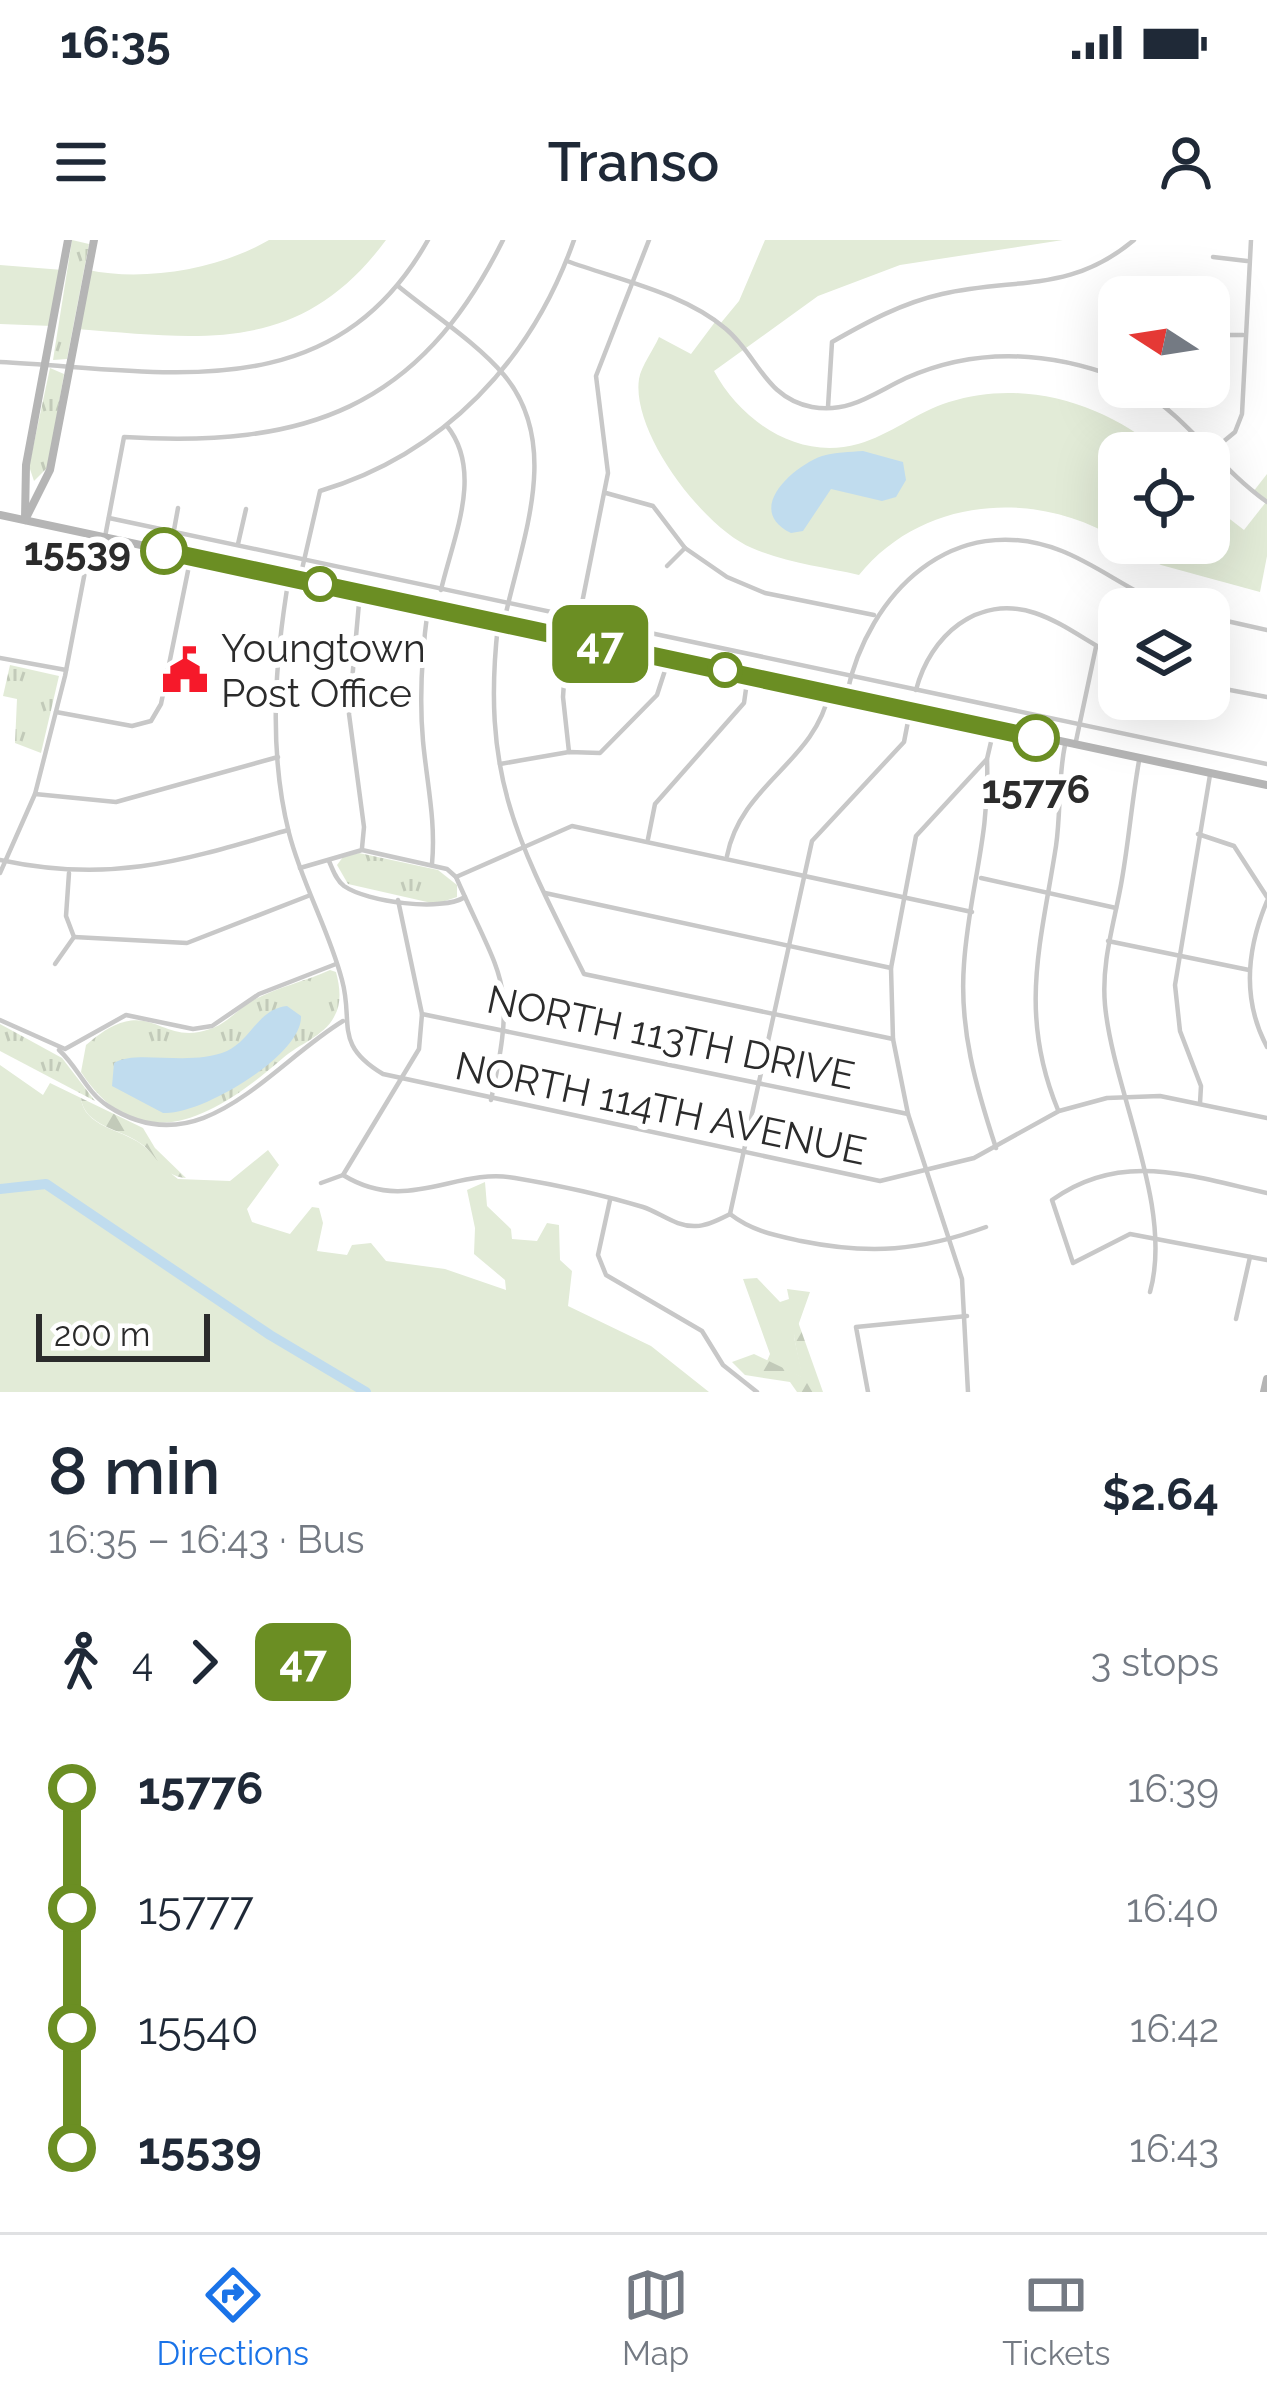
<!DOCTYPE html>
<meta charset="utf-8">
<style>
:root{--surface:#fff;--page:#f2f2f3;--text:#1f2937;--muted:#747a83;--line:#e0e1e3;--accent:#1a73e8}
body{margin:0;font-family:Raleway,sans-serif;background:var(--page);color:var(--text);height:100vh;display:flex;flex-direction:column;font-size:45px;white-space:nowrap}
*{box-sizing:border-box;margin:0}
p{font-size:39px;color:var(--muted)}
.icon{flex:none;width:66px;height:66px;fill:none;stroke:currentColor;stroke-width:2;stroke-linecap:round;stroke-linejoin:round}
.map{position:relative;height:1152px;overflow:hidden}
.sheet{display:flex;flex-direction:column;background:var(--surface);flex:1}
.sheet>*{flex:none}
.badge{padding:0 24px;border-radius:18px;font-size:42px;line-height:78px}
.needle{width:78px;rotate:282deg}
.fabs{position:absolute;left:1098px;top:36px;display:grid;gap:24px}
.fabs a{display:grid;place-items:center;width:132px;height:132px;border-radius:24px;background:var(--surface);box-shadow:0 12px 48px #0002;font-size:60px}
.scale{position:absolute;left:36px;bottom:30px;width:174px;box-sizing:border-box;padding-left:12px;border:6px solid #2b2b2b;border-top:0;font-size:33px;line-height:42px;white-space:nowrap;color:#2b2b2b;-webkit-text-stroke:9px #fff;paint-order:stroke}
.map>.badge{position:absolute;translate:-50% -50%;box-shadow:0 0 0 6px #fff}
.legs{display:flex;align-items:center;gap:18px;height:132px;padding:0 48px;font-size:39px}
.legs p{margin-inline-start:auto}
.head{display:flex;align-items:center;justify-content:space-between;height:204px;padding:0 48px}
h1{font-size:66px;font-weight:600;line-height:90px}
ul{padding:0 48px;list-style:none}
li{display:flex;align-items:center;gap:42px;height:120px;font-size:45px}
li i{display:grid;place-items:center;width:18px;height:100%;margin:0 15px;background:currentColor}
li i::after{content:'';width:30px;height:30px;margin:-15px;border:9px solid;border-radius:50%;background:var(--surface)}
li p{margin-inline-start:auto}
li:first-child i{background:linear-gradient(#0000 50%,currentColor 0)}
li:last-child i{background:linear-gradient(currentColor 50%,#0000 0)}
.status{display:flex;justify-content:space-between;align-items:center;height:84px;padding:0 60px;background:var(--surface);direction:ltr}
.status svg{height:33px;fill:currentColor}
header{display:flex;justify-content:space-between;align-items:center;height:156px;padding:0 48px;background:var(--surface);font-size:54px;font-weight:600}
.menu{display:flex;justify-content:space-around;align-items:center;height:168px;border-top:3px solid var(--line);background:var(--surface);font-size:33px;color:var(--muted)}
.menu a{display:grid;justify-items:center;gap:6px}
.menu .active{color:var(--accent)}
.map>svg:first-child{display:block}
.grass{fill:#e2ebd7}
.forest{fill:url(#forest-firs)}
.park{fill:url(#park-tufts)}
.water{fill:#c0dcee}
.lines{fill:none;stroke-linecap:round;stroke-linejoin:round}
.river{stroke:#c0dcee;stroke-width:10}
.street{stroke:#c8c8c8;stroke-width:4.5}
.secondary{stroke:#b5b5b5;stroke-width:8}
.line-1-casing{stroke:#fff;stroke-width:27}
.line-1{stroke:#6b8e23;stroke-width:18}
.stop-1-dot{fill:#fff;stroke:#6b8e23;stroke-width:6}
.labels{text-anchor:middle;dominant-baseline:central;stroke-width:12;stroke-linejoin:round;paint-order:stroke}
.stop-label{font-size:39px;font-weight:bold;fill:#2b2b2b;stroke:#fff;text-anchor:end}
.poi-label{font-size:39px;fill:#2b2b2b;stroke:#fff;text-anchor:start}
.street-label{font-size:39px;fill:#2b2b2b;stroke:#fff}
</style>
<div class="status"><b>16:35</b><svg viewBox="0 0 49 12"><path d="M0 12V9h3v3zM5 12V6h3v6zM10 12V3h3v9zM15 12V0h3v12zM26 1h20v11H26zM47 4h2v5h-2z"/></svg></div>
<header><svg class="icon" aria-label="menu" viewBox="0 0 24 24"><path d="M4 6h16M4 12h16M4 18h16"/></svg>Transo<svg class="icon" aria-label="person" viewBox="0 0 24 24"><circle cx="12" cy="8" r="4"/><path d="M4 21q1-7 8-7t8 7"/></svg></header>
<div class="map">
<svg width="1267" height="1152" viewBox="0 0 1267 1152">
<defs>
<pattern id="forest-firs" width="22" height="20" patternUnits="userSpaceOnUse" patternTransform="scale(3)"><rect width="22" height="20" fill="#e2ebd7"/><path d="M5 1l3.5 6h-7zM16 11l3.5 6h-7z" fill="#c2cab9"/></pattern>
<pattern id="park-tufts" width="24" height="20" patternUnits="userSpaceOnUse" patternTransform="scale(3)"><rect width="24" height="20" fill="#e2ebd7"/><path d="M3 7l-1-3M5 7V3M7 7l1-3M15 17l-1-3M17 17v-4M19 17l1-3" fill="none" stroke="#c2cab9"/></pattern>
</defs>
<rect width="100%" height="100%" fill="#fff"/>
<!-- grass -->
<g class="grass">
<path d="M 269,0 L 386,0 C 301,115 204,99 77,89 L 88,30 C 145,42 219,29 269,0 Z"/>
<path d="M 765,0 L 1063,0 L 900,25 L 818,56 L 714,131 C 741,181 798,221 858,204 C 890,195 917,172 949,162 C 1025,138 1105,164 1163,213 L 1119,213 L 1119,300 C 1037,249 923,256 859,335 C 824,327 786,323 752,308 C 704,288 631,193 639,139 C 641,126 654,109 659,97 L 691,114 L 715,82 L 720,84 L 739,61 Z"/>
<path d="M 0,25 L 63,30 L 52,86 L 0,84 Z"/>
<path d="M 1267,234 L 1267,316 L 1260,352 L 1161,325 L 1123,303 L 1209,303 L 1209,263 L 1244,290 L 1266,262 L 1253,252 Z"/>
<path d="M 0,825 L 43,855 L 50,843 L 81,858 C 84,887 121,889 141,904 C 155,914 163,928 178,939 L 230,941 L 268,910 L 279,925 L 247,969 L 252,982 L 290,994 L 312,967 L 319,968 L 323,983 L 317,1011 L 347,1015 L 352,1005 L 371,1003 L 386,1021 L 445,1029 L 506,1050 L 505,1040 L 474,1014 L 475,988 L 467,950 L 485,942 L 487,966 L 511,989 L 512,999 L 537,1001 L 547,983 L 559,985 L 560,1020 L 572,1031 L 568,1066 L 651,1106 L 709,1152 L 0,1152 Z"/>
<path d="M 757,1038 L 780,1062 L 789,1059 L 787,1049 L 810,1052 L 794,1097 L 803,1138 L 767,1121 L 770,1114 L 743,1039 Z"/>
</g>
<!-- forest -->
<g class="forest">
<path d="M 81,858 L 143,888 L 155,908 L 186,938 C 161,936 158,915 140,903 C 121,889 84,886 81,858 Z"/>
<path d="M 797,1079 L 823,1152 L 797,1152 L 790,1142 L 745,1135 L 732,1122 L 754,1114 L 802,1137 L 794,1097 Z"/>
</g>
<!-- park -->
<g class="park">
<path d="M 72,0 L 89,4 L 67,119 L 53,120 Z"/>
<path d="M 50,128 L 64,134 L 48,227 L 34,241 L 29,226 Z"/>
<path d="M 10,425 L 59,436 L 41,513 L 15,503 L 17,459 L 3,456 Z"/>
<path d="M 359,613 L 438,630 L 457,645 L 457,657 L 436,664 L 348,644 L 337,625 L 343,617 Z"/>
<path d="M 330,730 L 336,732 C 340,747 342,763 334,777 C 324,796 299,804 283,818 C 221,872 142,925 81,832 L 86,805 C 150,749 158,808 210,789 C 226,784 236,771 250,762 C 274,748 304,742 330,730 Z"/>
<path d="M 0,784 L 62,818 L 95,861 L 0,811 Z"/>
</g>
<!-- water -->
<g class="water">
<path d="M 863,211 L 903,222 L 906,240 L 896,257 L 882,261 L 831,249 L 803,291 L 791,293 C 744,270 792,227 822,216 C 835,212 850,212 863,211 Z"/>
<path d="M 287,766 L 301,776 C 303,815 200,876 163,873 L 112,846 L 114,823 C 135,809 190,827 227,811 C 252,799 258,769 287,766 Z"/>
</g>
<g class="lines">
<!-- river -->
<path class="river" d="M 0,949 L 46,944 L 270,1095 L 366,1152"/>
<!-- street -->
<g class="street">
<path d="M 1213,17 L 1247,21"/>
<path d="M 567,21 C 619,40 684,53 726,89 C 758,116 765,158 812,167 C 849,174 874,153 906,138 C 976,107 1048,111 1119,138"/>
<path d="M 398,46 C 432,74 476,102 504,135 C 563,206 521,301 504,382"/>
<path d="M 1209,95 L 1243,95"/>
<path d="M 0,122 C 164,130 331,172 428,0"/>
<path d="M 1137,147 C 1189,179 1219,228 1267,262"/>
<path d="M 828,167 L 832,102 C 867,82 902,63 942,54 C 1015,37 1070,54 1134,0"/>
<path d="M 1212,211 L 1235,192 L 1242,174 L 1251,0"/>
<path d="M 606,253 L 653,266 L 685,308 L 727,337 L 765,353 L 874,375"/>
<path d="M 109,278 L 1267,524"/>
<path d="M 174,290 L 178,268"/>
<path d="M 105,297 L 124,197 C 304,208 419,170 503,0"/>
<path d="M 238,304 L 246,269"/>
<path d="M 667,326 L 685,308"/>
<path d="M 289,337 C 275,420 268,510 289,593 C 302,644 329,690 342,740 C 354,783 333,804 383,834 L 880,941 L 974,918 L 1059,871 L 1107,858 L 1160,856 L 1267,878"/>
<path d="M 300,338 L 320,251 C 444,214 532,120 574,0"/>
<path d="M 441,350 C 453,298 484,232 447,186"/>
<path d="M 360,352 L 349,474 L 364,587 L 362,608"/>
<path d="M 428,368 C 422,412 419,457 423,501 C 427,544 436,581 432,624"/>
<path d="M 1209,377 L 1267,390"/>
<path d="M 498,385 C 481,537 518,602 584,734 L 893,799"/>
<path d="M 567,398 L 563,457 L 569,512"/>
<path d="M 575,398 L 608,233 L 596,136 L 649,0"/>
<path d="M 0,418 L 66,430"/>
<path d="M 1209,446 L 1267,457"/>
<path d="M 916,450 C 930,396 977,354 1035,373 C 1065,383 1091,405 1119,418"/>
<path d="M 847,453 C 868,354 953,268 1062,311 C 1102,327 1135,356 1177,369"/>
<path d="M 56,472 L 132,486 L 151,481 L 161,464 L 191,316"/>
<path d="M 1076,501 L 1096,407"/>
<path d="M 987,519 C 990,598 969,650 964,724 C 959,789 976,847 996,908"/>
<path d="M 1139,521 C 1132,560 1129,599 1122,639 C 1115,681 1101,721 1105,765 C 1113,851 1174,967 1150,1052"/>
<path d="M 500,524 L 569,512 L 600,513 L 657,455 L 669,418"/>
<path d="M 35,554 L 116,562 L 278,517"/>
<path d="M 1198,594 L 1234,606 L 1267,657"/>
<path d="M 648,599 L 655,564 L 744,463 L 748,435"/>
<path d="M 727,616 C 741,544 815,522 829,453"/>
<path d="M 0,620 C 111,644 182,621 288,590"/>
<path d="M 329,621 C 333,630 336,640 344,646 C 367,662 442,672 465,657"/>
<path d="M 300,628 L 362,610 L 447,629 L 456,637 C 503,744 517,739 491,860"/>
<path d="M 0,633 L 35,554 L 65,436 L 92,295"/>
<path d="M 456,637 L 572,586 L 972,672"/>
<path d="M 981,638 L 1116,668"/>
<path d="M 545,653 L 891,728"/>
<path d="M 1267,661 C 1246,711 1242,760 1267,807"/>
<path d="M 74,697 L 187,703 L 308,656"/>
<path d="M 1108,701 L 1249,730"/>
<path d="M 55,724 L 74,697 L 66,676 L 69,633"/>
<path d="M 422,774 L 908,874"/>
<path d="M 0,780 L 65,809 L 126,775 L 193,789 L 212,786 L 259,754 L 336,724"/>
<path d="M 59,810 C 78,827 86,852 108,866 C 201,927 269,826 343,781"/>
<path d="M 1200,863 L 1201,846 L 1180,791 L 1175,745 L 1210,535"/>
<path d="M 1058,870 C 1018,773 1041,703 1056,606 C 1061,572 1058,538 1065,505"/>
<path d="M 343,935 L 419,809 L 422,774 L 398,660"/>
<path d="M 321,943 L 343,935 C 408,975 455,927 515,938 C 557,945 603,955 643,967 C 661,973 676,987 696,986 C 707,986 720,979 730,974"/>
<path d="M 1267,953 C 1190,936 1121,910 1052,960 L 1073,1023 L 1130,994 L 1267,1020"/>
<path d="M 610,960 L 598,1015 L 606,1035 L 702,1091 L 723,1125 L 757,1152"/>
<path d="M 730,974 L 812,601 L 904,502 L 910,471"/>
<path d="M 730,974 C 752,991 774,995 801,1001 C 870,1015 920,1011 986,987"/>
<path d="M 1236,1079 L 1250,1017"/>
<path d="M 868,1152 L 856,1087 L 967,1076"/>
<path d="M 968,1152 L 962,1039 L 908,874 L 893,799 L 891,728 L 916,596 L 987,519 L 994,489"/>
</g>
<!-- secondary -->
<g class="secondary">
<path d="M 0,275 L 1267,545"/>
<path d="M 25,279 L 26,225 L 68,0"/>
<path d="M 25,280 L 50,230 L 94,0"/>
<path d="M 1264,1152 L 1267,1139"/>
</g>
</g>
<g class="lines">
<defs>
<path id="line-1" d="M 164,311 L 1036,498"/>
</defs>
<!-- line-1 casing -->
<use href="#line-1" class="line-1-casing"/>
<!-- line-1 -->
<use href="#line-1" class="line-1"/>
</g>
<!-- icons -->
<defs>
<symbol id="civic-bare" viewBox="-9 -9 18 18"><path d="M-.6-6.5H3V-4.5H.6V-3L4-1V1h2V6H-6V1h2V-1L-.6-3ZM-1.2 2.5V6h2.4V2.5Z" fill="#f6192a" stroke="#fff" stroke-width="2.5" paint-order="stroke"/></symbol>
</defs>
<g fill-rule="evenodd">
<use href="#civic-bare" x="152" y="397" width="66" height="66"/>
</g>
<!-- markers -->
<g class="stop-1-dot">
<circle cx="164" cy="311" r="21"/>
<circle cx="320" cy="344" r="15"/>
<circle cx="725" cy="430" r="15"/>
<circle cx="1036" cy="498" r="21"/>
</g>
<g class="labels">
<!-- stop labels -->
<g class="stop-label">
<text x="131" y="311">15539</text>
<text x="1036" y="549" text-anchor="middle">15776</text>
</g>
<!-- poi labels -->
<g class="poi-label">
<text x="221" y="408">Youngtown<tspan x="221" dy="45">Post Office</tspan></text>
</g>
<!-- street labels -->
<g class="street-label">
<text transform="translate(671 797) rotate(12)">NORTH 113TH DRIVE</text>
<text transform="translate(661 868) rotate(12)">NORTH 114TH AVENUE</text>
</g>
</g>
</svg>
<div class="fabs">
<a><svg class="needle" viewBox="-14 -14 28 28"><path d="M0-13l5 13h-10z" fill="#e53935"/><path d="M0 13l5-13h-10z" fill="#747a83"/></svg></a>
<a><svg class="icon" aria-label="locate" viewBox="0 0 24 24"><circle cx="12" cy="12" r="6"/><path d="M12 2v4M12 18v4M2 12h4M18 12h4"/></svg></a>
<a><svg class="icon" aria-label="layers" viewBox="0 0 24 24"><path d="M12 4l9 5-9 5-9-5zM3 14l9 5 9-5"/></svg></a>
</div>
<div class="scale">200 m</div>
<b class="badge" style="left:600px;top:404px;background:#6b8e23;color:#fff">47</b>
</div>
<section class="sheet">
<div class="head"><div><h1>8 min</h1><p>16:35 – 16:43 · Bus</p></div><b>$2.64</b></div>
<div class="legs"><svg class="icon" aria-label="walk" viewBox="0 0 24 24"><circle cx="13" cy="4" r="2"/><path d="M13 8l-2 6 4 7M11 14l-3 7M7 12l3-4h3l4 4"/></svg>4<svg class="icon" aria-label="forward" viewBox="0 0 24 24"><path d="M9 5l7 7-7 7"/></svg><b class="badge" style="background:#6b8e23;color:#fff">47</b><p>3 stops</p></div>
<ul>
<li><i style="color:#6b8e23"></i><b>15776</b><p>16:39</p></li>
<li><i style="color:#6b8e23"></i><span>15777</span><p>16:40</p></li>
<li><i style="color:#6b8e23"></i><span>15540</span><p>16:42</p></li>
<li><i style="color:#6b8e23"></i><b>15539</b><p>16:43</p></li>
</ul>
</section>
<nav class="menu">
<a class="active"><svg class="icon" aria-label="directions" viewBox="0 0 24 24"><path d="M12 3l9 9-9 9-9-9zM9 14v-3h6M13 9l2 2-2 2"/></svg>Directions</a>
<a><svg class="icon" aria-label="map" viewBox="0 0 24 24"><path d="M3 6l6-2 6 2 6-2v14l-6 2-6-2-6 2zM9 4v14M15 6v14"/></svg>Map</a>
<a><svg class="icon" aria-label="tickets" viewBox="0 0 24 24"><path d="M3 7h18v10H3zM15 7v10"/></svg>Tickets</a>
</nav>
